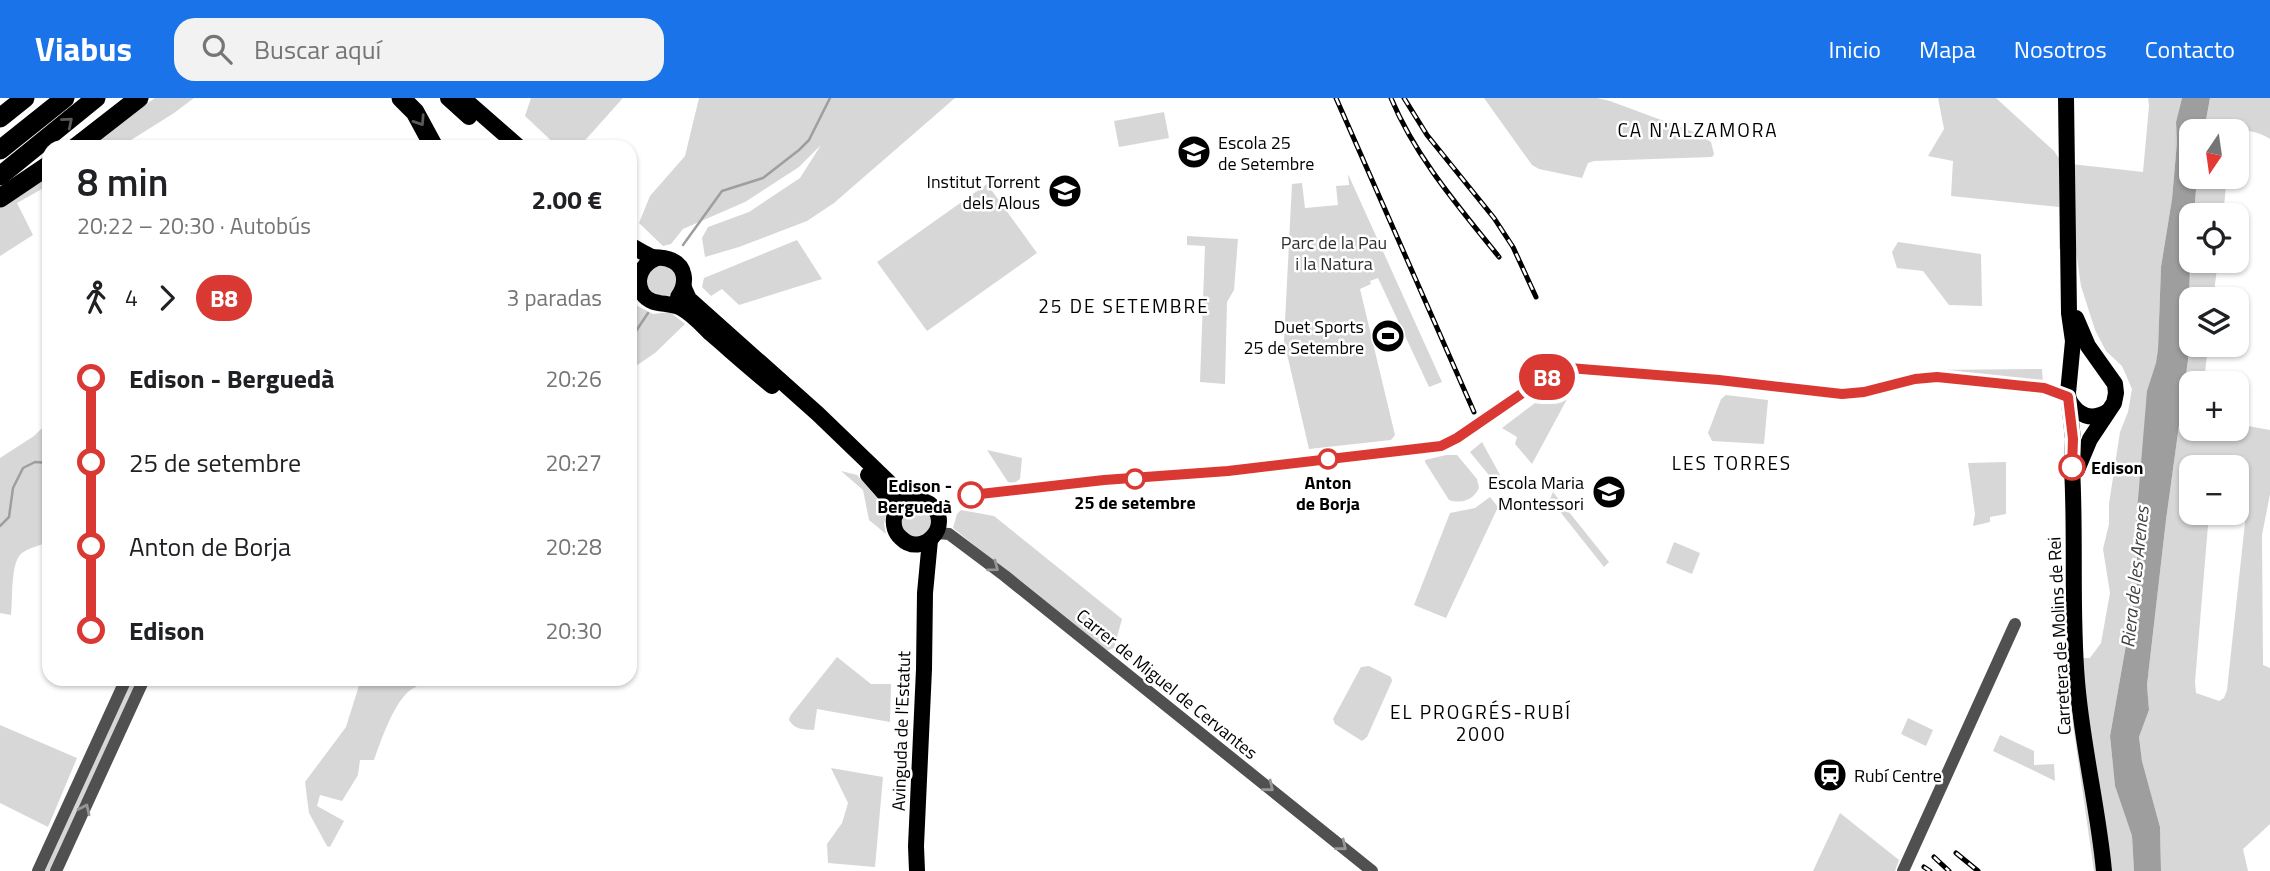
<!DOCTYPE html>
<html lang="es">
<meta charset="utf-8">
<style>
:root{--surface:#fff;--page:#f2f2f2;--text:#202124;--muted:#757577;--accent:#1a73e8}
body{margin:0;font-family:"Titillium Web",sans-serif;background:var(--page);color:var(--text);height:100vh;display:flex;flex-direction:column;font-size:26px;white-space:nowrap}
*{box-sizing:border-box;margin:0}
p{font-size:23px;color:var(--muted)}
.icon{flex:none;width:38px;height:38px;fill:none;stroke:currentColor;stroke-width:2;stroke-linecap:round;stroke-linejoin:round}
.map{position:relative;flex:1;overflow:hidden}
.details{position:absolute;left:42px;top:42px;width:595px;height:546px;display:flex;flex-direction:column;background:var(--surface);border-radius:21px;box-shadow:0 2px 5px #0004}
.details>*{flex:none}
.badge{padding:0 14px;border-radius:23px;font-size:24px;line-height:46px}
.needle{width:46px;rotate:193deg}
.buttons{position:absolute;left:2179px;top:21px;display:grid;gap:14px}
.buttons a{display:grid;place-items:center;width:70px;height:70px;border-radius:14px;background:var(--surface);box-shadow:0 2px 5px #0004;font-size:35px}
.map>.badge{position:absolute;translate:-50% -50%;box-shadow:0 0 0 4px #fff}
.legs{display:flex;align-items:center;gap:10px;height:77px;padding:0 35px;font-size:23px}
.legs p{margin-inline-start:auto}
.summary{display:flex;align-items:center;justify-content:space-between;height:119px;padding:0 35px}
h1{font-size:38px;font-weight:600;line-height:52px}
ul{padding:0 35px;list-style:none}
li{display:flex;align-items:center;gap:24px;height:84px;font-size:26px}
li i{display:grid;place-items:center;width:10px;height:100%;margin:0 9px;background:currentColor}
li i::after{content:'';width:18px;height:18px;margin:-9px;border:5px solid;border-radius:50%;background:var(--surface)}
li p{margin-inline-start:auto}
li:first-child i{background:linear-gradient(#0000 50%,currentColor 0)}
li:last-child i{background:linear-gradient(currentColor 50%,#0000 0)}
header{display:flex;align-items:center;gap:42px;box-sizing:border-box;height:98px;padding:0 35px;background:var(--accent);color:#fff}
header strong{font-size:33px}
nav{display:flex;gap:38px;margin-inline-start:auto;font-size:24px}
.search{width:490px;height:63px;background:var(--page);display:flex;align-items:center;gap:18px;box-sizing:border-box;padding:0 24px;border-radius:21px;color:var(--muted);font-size:26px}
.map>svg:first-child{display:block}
.green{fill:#d7d7d7;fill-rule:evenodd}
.water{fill:#9e9e9e}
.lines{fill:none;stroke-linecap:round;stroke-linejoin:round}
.stream{stroke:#9e9e9e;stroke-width:2.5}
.minor{stroke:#505050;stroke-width:12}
.major{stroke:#000;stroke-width:16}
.highway{stroke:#000;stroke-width:19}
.rail-casing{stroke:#000;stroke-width:5}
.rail{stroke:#fff;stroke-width:2.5;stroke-dasharray:8;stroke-linecap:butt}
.oneway{stroke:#595959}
.oneway2{stroke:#969696}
.line-1-casing{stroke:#fff;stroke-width:16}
.line-1{stroke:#da3832;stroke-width:10}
.stop-1-dot{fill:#fff;stroke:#da3832;stroke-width:3.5}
.labels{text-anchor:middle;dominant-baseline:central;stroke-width:5;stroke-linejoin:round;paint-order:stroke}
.poi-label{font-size:18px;fill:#000;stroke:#fff;text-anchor:end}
.park-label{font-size:18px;fill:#2e2e2e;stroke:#fff}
.stop-label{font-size:18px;font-weight:bold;fill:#000;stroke:#fff}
.street-label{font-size:18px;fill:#000;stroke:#fff}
.neighbourhood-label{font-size:19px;letter-spacing:2px;fill:#000;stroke:#fff}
.water-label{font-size:19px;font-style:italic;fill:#3f3f3f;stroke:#fff}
</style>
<header>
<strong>Viabus</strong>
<div class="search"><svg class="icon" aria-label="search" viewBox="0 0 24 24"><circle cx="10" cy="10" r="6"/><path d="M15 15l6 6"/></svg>Buscar aquí</div>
<nav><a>Inicio</a><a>Mapa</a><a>Nosotros</a><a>Contacto</a></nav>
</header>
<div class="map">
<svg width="2270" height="773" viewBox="0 0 2270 773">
<rect width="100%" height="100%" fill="#fff"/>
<!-- green -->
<g class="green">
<path d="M 155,0 L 194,0 L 174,15 L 120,49 L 86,49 Z"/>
<path d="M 531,0 L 623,0 L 579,49 L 558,49 L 525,18 Z"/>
<path d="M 699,0 L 955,0 L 834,105 L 807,123 L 739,149 L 705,159 L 702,140 L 708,129 L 749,114 L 800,80 L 821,47 L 799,69 L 745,104 L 683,131 L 671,146 L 663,148 L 639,125 L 650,98 L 685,58 Z"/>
<path d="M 1484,0 L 1597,0 L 1610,3 L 1699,36 L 1711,44 L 1714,56 L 1712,59 L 1594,63 L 1588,65 L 1582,80 L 1539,71 L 1532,67 Z"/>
<path d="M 1938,0 L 1996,0 L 2054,53 L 2062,65 L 2143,74 L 2149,8 L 2148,0 L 2182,0 L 2176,24 L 2177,44 L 2172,101 L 2161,169 L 2158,251 L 2136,425 L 2136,490 L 2110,638 L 2115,688 L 2132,738 L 2134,773 L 2094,773 L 2070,606 L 2069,560 L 2090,560 L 2101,545 L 2110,495 L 2103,451 L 2109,426 L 2109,406 L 2120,334 L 2128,314 L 2132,291 L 2122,268 L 2106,253 L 2095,232 L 2081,188 L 2076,153 L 2059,151 L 2059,109 L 1951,98 L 1953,63 L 1928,58 L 1944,31 Z"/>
<path d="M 2210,0 L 2270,0 L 2270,41 C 2251,28 2226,33 2204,33 Z"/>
<path d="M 1164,14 L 1169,40 L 1119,49 L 1114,23 Z"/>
<path d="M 49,75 L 49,87 L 17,105 L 33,137 L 0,158 L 0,108 Z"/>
<path d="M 1348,76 L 1442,284 L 1429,289 L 1378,180 L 1370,183 L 1371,186 L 1360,191 L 1395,337 L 1391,342 L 1309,351 L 1284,243 L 1292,86 L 1302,85 L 1305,110 L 1338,107 L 1336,88 L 1349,87 Z"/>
<path d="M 2197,79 L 2227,79 L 2223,117 L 2194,117 Z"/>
<path d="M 987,86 L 1037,155 L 927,233 L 877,164 Z"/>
<path d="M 1187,138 L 1238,141 L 1234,192 L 1227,204 L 1225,286 L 1200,284 L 1205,148 L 1187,147 Z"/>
<path d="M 797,142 L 822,181 L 739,207 L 722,191 L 711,198 L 702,189 L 704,180 Z"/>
<path d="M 1898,144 L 1981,156 L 1982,208 L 1949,207 L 1923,173 L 1897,170 L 1892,154 Z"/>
<path d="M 2191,144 L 2191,163 L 2218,163 L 2213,201 L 2191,201 L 2191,247 L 2208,247 L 2204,285 L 2191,285 L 2191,331 L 2236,331 L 2237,326 L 2270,332 L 2270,396 L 2262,437 L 2263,567 L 2270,570 L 2270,726 L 2243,751 L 2248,773 L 2161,773 L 2160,729 L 2142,663 L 2139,639 L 2149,612 L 2147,587 L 2166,422 L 2188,262 ZM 2213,367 L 2236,369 L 2245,385 L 2248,397 L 2227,592 L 2224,600 L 2219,603 L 2196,595 L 2195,584 L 2209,415 L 2191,415 L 2191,369 L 2212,369 Z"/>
<path d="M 659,165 L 677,174 L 677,191 L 669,198 L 662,200 L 647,192 L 644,179 Z"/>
<path d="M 634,206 L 653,216 L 670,214 L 685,226 L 655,255 L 630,272 L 630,207 Z"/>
<path d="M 2042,271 L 2043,286 L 1932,274 L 1931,272 Z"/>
<path d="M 1563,289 L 1573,290 L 1532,366 L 1515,346 L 1517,339 L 1502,330 L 1543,299 Z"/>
<path d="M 1726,297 L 1768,302 L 1764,346 L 1712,343 L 1708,335 L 1721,301 Z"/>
<path d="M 49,323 L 49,444 C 41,447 29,450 22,455 C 10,464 13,501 11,517 L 0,515 L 0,360 L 34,338 Z"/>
<path d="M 1482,344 L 1500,377 L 1497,387 L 1470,354 Z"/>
<path d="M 987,352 L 1022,360 L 1020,381 L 1013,386 L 1008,384 Z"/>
<path d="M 1446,357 L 1457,357 L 1477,381 L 1479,390 C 1473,402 1462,406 1449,402 L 1425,364 L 1425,362 Z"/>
<path d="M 2006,364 L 2006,416 L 1990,419 L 1990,424 L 1973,428 L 1975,416 L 1968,365 Z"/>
<path d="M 841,373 L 857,377 L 884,408 L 887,413 L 884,426 L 886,436 L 869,422 L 863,392 Z"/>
<path d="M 1553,394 L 1609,464 L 1604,469 L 1550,401 Z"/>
<path d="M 1490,399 L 1498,409 L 1446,520 L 1414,507 L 1450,415 L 1475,410 Z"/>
<circle cx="916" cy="424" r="15"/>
<path d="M 961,412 L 994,418 L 1122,521 L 1114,550 L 1106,553 L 1102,551 L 953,430 L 957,416 Z"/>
<path d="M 1674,444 L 1700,455 L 1692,476 L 1666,465 Z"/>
<path d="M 837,559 L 871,586 L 891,586 L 890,624 L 817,611 L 814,632 C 803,631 795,632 789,622 L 790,618 Z"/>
<path d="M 1369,568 L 1391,579 L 1392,583 L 1367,639 L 1362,643 L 1335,626 L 1333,621 L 1361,569 Z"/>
<path d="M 131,581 L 139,581 L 51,773 L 44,773 Z"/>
<path d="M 361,581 L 420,581 L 416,589 C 396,596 381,643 374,662 L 360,662 L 358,677 L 342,703 L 320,697 L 317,708 L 344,723 L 330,749 L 327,748 L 309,715 L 305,684 L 346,629 Z"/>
<path d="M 1908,620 L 1933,632 L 1926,648 L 1901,636 Z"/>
<path d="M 0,627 L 77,660 L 48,729 L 0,705 Z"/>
<path d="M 2000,637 L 2034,653 L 2034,667 L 2054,666 L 2055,683 L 1993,653 Z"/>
<path d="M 831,670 L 883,679 L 875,769 L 828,765 L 827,746 L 842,725 L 848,705 Z"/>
<path d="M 1840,715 L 1899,762 L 1895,773 L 1813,773 Z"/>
</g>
<!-- water -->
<path class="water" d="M 2182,0 L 2210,0 L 2204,33 L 2191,33 L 2191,79 L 2197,79 L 2194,117 L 2191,117 L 2188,262 L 2166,422 L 2147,587 L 2149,612 L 2139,639 L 2142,663 L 2160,729 L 2161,773 L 2134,773 L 2132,738 L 2115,688 L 2110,638 L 2136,490 L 2138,476 L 2135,438 L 2147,293 L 2156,265 L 2158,251 L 2161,169 L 2172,101 L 2177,44 L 2176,24 Z"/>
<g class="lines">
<!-- stream -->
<g class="stream">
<path d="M 683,147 L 722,93 L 763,80 L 799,52 L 809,42 L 830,0"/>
<path d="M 630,242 L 648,215"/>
<path d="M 0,428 L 9,419 L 13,390 L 23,370 L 35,364 L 49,365"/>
</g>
<!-- minor -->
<g class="minor">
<path d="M 937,435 L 949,436 L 1005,478 L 1372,773"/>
<path d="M 38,773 L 126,581"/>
<path d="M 56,773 L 144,581"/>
<path d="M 1903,773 L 2015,526"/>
</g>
<!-- major -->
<g class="major">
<path d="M 448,0 L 469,19"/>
<path d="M 463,0 L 519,49"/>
<path d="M 2066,0 L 2069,215 L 2073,243 L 2068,295 L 2073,341 L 2072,370 C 2076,441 2071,512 2077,583 C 2082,647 2098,709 2104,773"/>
<path d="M 630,147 C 637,151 643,155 650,158 C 656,160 662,159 668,161 C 686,166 688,185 678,199"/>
<path d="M 657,160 C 643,165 634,180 642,195 C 651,209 668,203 681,210 C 692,216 701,226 710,235 C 731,253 751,271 772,288"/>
<path d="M 684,190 L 689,201 L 818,316 L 900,395 C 910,401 923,400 931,407 C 954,427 922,461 901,440 C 895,435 893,427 894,420 C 897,410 905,405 914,402"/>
<path d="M 2076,220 L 2088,248 L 2115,286 L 2116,295 L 2114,305 L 2090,341 L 2077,372"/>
<path d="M 2069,302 C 2078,318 2091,323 2107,314"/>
<path d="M 868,377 L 898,411"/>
<path d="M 917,773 L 916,748 L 924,571 L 925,495 L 930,442"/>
</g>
<!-- highway -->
<g class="highway">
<path d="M 401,0 L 415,14 L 434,49"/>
<path d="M 0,20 L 25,0"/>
<path d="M 76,49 L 139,0"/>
<path d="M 0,52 L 65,0"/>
<path d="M 0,78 L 96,0"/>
<path d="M 0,100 L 49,67"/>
</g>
<defs>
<g id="rail">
<path d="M 1336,0 L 1474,314"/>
<path d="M 1391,0 C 1416,60 1459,109 1499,159"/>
<path d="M 1404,0 L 1427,37 L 1494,120 L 1513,149 L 1536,199"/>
<path d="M 1956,755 L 1978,773"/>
<path d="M 1934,759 L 1949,773"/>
<path d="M 1924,769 L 1930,773"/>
</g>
</defs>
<!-- rail casing -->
<use href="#rail" class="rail-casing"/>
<!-- rail -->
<use href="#rail" class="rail"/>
</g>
<!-- one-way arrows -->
<defs><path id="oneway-chevron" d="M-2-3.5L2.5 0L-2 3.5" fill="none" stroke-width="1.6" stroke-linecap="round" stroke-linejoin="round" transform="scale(1.75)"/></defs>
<g class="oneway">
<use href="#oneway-chevron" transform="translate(420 23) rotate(57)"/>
<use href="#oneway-chevron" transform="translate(68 24) rotate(-40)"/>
</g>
<g class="oneway2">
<use href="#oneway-chevron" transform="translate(994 469) rotate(37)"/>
<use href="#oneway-chevron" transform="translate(1269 689) rotate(39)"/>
<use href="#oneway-chevron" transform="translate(85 711) rotate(-65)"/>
<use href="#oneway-chevron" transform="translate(1342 748) rotate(39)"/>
</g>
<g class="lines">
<defs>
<path id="line-1" d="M 971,397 L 1104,382 L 1228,373 L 1441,348 L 1457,340 L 1552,275 L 1569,270 L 1719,282 L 1842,296 L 1864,294 L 1915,281 L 1937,279 L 2044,290 L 2068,299 L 2073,341 L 2072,369"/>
</defs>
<!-- line-1 casing -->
<use href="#line-1" class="line-1-casing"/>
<!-- line-1 -->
<use href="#line-1" class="line-1"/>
</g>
<!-- icons -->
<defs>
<symbol id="school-disc" viewBox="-11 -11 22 22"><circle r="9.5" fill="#000" stroke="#fff"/><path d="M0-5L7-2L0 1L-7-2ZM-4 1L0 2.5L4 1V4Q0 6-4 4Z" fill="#fff"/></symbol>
<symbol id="stadium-disc" viewBox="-11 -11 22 22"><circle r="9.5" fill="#000" stroke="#fff"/><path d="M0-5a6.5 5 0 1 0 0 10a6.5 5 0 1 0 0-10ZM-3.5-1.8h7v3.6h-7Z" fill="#fff"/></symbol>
<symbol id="station-disc" viewBox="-11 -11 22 22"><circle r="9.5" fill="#000" stroke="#fff"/><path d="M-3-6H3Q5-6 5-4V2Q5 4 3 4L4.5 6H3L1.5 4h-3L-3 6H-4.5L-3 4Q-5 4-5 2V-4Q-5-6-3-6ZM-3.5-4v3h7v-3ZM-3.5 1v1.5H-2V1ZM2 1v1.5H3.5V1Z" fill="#fff"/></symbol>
</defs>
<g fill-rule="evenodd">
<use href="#school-disc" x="1175" y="35" width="38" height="38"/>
<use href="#school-disc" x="1046" y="74" width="38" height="38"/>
<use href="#stadium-disc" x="1369" y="219" width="38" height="38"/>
<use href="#school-disc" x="1590" y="375" width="38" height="38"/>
<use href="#station-disc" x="1811" y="658" width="38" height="38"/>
</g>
<!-- markers -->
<g class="stop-1-dot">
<circle cx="1328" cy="361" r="9"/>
<circle cx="2072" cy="369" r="12"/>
<circle cx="1135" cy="381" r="9"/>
<circle cx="971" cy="397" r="12"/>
</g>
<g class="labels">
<!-- poi labels -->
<g class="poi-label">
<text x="1218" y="44" text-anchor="start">Escola 25<tspan x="1218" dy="21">de Setembre</tspan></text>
<text x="1040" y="83">Institut Torrent<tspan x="1040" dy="21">dels Alous</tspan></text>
<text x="1364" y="228">Duet Sports<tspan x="1364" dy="21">25 de Setembre</tspan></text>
<text x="1584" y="384">Escola Maria<tspan x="1584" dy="21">Montessori</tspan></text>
<text x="1854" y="677" text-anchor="start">Rubí Centre</text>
</g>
<!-- park labels -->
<g class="park-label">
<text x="1334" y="144">Parc de la Pau<tspan x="1334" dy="21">i la Natura</tspan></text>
</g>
<!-- stop labels -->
<g class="stop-label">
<text x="2091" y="369" text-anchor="start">Edison</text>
<text x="1328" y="384">Anton<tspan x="1328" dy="21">de Borja</tspan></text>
<text x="952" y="387" text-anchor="end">Edison -<tspan x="952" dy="21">Berguedà</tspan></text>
<text x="1135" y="404">25 de setembre</text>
</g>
<!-- street labels -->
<g class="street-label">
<text transform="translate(2059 538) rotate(-93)">Carretera de Molins de Rei</text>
<text transform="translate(1167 586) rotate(39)">Carrer de Miguel de Cervantes</text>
<text transform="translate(901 633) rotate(-88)">Avinguda de l'Estatut</text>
</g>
<!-- neighbourhood labels -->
<g class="neighbourhood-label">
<text x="1698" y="31">CA N'ALZAMORA</text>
<text x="1124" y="207">25 DE SETEMBRE</text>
<text x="1732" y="364">LES TORRES</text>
<text x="1481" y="613">EL PROGRÉS-RUBÍ<tspan x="1481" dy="22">2000</tspan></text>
</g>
<!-- water labels -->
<g class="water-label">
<text transform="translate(2134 479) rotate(-84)">Riera de les Arenes</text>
</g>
</g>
</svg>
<div class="buttons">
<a><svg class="needle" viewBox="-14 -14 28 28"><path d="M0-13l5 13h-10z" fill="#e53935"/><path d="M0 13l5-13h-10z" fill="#757577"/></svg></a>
<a><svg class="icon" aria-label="locate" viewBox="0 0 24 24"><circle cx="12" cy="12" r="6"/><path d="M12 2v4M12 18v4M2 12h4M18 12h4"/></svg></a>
<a><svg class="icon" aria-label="layers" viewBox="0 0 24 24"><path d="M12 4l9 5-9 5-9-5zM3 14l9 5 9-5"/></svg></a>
<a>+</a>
<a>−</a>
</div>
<b class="badge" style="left:1547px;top:279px;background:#da3832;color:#fff">B8</b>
<section class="details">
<div class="summary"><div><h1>8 min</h1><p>20:22 – 20:30 · Autobús</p></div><b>2.00 €</b></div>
<div class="legs"><svg class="icon" aria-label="walk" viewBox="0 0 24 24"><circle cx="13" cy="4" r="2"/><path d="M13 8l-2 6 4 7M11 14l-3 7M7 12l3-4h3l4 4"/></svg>4<svg class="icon" aria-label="forward" viewBox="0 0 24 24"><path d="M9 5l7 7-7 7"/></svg><b class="badge" style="background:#da3832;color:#fff">B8</b><p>3 paradas</p></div>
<ul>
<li><i style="color:#da3832"></i><b>Edison - Berguedà</b><p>20:26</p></li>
<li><i style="color:#da3832"></i><span>25 de setembre</span><p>20:27</p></li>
<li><i style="color:#da3832"></i><span>Anton de Borja</span><p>20:28</p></li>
<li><i style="color:#da3832"></i><b>Edison</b><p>20:30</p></li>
</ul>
</section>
</div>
